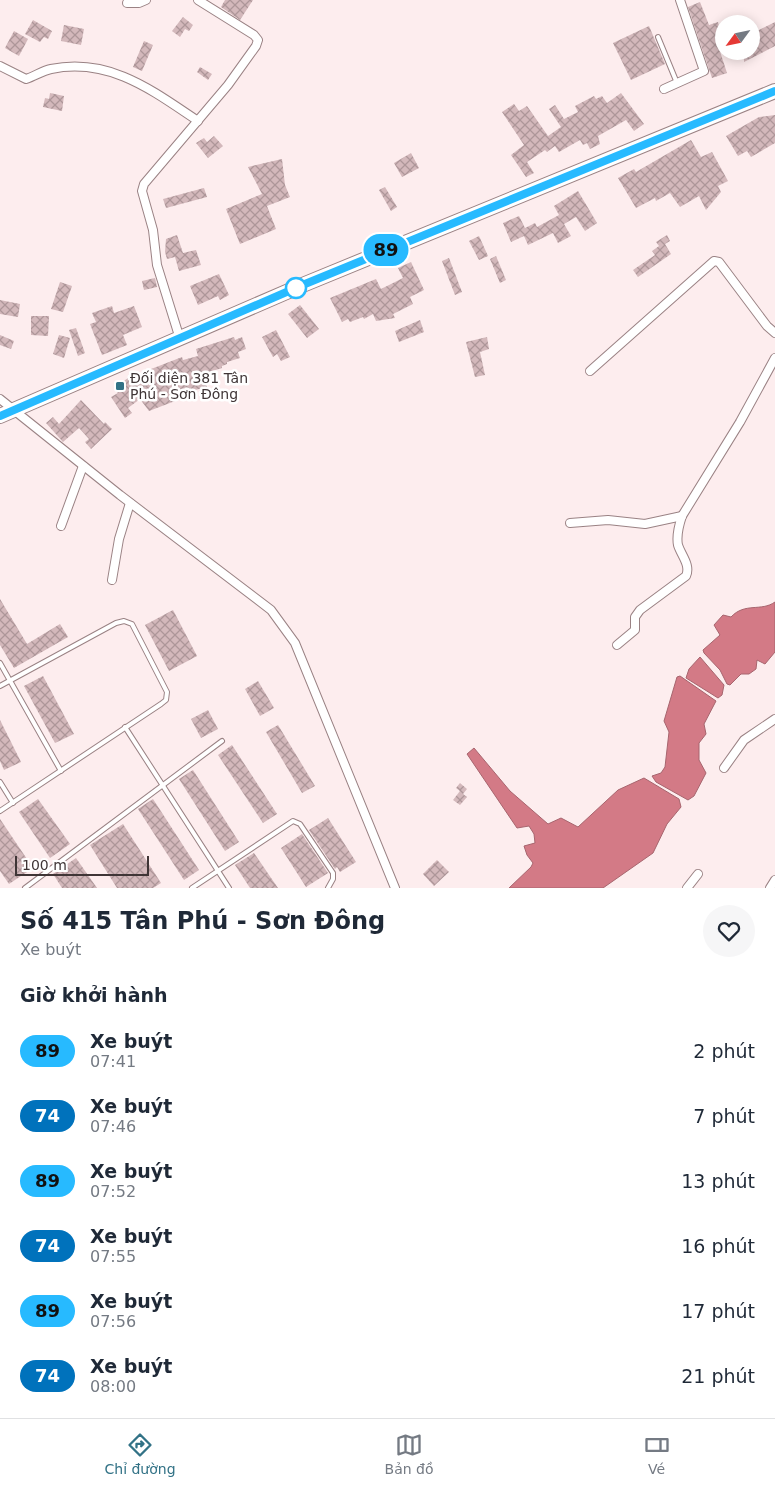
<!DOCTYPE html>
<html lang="vi">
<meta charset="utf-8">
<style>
:root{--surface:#fff;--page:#f6f6f7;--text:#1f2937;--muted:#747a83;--line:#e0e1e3;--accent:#327286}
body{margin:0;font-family:"DejaVu Sans",sans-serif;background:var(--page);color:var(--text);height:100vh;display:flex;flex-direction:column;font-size:19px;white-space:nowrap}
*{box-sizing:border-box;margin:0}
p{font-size:16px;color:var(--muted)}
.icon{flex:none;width:28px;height:28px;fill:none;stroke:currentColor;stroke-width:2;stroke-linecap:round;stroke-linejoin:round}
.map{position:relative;height:888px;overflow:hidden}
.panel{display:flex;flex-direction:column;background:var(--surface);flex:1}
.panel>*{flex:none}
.badge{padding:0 10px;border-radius:16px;font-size:18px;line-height:32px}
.needle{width:32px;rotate:237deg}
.controls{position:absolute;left:715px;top:15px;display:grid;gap:10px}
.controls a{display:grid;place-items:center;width:45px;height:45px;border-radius:50%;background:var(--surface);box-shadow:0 2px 12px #0003;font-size:25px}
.scale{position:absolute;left:15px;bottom:12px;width:134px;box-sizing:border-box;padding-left:5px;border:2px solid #3f3536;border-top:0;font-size:14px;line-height:18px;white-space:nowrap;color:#3f3536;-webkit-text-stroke:4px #fff;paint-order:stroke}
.map>.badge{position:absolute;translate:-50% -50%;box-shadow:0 0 0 2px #fff}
h2{padding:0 20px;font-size:19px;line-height:45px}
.round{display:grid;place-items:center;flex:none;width:52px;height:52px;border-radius:26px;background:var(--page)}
.overview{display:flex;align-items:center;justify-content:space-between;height:85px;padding:0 20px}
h1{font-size:24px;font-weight:700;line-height:38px}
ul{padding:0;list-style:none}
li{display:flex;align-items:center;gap:15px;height:65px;padding:0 20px}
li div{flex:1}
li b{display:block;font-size:19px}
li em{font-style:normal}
li .badge{min-width:55px;font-weight:700;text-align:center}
.menu{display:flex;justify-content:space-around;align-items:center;height:70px;border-top:1px solid var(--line);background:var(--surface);font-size:14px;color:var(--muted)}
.menu a{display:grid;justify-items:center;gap:2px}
.menu .active{color:var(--accent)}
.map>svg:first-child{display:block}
.water{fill:#d37a86;stroke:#a7656e}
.building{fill:url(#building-cross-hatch)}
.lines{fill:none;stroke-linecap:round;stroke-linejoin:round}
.lane-casing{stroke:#9a8284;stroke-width:6}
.street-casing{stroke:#9a8284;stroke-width:10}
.highway-casing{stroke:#9a8284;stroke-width:16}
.lane{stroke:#fff;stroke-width:4}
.street{stroke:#fff;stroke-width:8}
.highway{stroke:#fff;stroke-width:14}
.line-casing{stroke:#fff;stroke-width:11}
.line{stroke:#27baff;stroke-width:8}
.stop-dot{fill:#fff;stroke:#27baff;stroke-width:2.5}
.poi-dot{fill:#327286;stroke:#fff;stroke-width:2}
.labels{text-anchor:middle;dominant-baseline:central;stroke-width:5;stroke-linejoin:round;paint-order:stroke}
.poi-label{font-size:14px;fill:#3f3536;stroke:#fff;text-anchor:start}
</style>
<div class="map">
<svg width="775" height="888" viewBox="0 0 775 888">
<defs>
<pattern id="building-cross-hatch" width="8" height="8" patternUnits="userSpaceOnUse" patternTransform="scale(1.25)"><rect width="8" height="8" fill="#d3b8bb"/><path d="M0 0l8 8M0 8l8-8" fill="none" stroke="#ad9699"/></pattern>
</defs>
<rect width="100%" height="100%" fill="#fdedee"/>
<!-- water -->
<g class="water">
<path d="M 775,602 L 775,652 L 765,664 L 757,660 L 756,669 L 749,674 L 741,674 L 730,685 L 727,684 L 720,670 L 704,653 L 703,650 L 720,635 L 714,625 L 723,615 L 731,617 C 745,602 761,612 775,602 Z"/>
<path d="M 700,657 L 724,685 L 722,695 L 718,698 L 686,678 L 689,669 Z"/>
<path d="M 680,676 L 716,701 L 704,724 L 706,734 L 699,743 L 699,760 L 706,773 L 694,796 L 688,800 L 656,782 L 652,776 L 661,773 L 665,767 L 669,732 L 664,721 L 677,677 Z"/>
<path d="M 474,748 L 510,791 L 548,824 L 561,818 L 578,827 L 618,790 L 644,778 L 679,799 L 681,807 L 667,824 L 653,853 L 603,888 L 509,888 L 531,867 L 533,863 L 527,855 L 524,846 L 535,843 L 534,834 L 529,826 L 517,828 L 467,754 Z"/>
</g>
<!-- building -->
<g class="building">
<path d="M 225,0 L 253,0 L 240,20 L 221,7 Z"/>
<path d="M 700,2 L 709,25 L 718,22 L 722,37 L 716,39 L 727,73 L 712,78 L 688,7 Z"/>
<path d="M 183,17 L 193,25 L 189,31 L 185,29 L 180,37 L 172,31 Z"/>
<path d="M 33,20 L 52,31 L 48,39 L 44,37 L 40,42 L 25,34 Z"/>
<path d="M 775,22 L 775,46 L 744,62 L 744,51 L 751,51 L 751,34 Z"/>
<path d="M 64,25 L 84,29 L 81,45 L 61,41 Z"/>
<path d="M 649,26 L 665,64 L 631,80 L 613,43 Z"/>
<path d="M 14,31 L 28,39 L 19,56 L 5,48 Z"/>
<path d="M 144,41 L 153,45 L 142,71 L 133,67 Z"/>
<path d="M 200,67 L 212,74 L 208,80 L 197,72 Z"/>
<path d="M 50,93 L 64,96 L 62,111 L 43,107 L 45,98 L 49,99 Z"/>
<path d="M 621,93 L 644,124 L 634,131 L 626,120 L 598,136 L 600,144 L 590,149 L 587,143 L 583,145 L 580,140 L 559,152 L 555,146 L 547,152 L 545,150 L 527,162 L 534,173 L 526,177 L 511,155 L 524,145 L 502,112 L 514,104 L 519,111 L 527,106 L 548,136 L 561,127 L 549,109 L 555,105 L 564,119 L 578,112 L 575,106 L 594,96 L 596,99 L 602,96 L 607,103 Z"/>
<path d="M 775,115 L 775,143 L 751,157 L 747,151 L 738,156 L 726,136 L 759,117 Z"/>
<path d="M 214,136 L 223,146 L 208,158 L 196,143 L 204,138 L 207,142 Z"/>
<path d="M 691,140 L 701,157 L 712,152 L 728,181 L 718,186 L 721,192 L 706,210 L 699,196 L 680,207 L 670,193 L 656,201 L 655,198 L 636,208 L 618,178 L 634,169 L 636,172 Z"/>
<path d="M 411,153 L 419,168 L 402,177 L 394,163 Z"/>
<path d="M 282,159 L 285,185 L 290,197 L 267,206 L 276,229 L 240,244 L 226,209 L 262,194 L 248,167 Z"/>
<path d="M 385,187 L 397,207 L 391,211 L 379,190 Z"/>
<path d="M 204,188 L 207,197 L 166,208 L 163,199 Z"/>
<path d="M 578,191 L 597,223 L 585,231 L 576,217 L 564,224 L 571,236 L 558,243 L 553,233 L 528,245 L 524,236 L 511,242 L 503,223 L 519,216 L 525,228 L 535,223 L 537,227 L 559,215 L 554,206 Z"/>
<path d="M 177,235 L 183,253 L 196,250 L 201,265 L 179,271 L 175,257 L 167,259 L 165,252 L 166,239 Z"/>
<path d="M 667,235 L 670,241 L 665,244 L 671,254 L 638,277 L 633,270 L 655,255 L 652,251 L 659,246 L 656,242 Z"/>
<path d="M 479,236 L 488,256 L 479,260 L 469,241 Z"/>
<path d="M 496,256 L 506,280 L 500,283 L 490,259 Z"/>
<path d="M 449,258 L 462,292 L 455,295 L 442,261 Z"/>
<path d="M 411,262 L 424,290 L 410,297 L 413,304 L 393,314 L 395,318 L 376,321 L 373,314 L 364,319 L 363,317 L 350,322 L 348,319 L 342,322 L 330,298 L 376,279 L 381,289 L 403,278 L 398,268 Z"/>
<path d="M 219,274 L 229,295 L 220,300 L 218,296 L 198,305 L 190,286 Z"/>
<path d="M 155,278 L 157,287 L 144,290 L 142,281 Z"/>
<path d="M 60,282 L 72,286 L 63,312 L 51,309 Z"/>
<path d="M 0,300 L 20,304 L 18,317 L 0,314 Z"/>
<path d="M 300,305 L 319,329 L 307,338 L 288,314 Z"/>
<path d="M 112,306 L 114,313 L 134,306 L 142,327 L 123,335 L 127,345 L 102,355 L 90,324 L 96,322 L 92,313 Z"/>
<path d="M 31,316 L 49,316 L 48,336 L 31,335 Z"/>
<path d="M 420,320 L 424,332 L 399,342 L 395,331 Z"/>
<path d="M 76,328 L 85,353 L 78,356 L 69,330 Z"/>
<path d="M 276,330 L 290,357 L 281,361 L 277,354 L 273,357 L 262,337 Z"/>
<path d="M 0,335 L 14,341 L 11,349 L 0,345 Z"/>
<path d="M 59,335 L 70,338 L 64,358 L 53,354 Z"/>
<path d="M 234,337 L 235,340 L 242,337 L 246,349 L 238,352 L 240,358 L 227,362 L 227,364 L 222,366 L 222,368 L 203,374 L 207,387 L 195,390 L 196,393 L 149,411 L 140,399 L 128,408 L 132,413 L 125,418 L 111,397 L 118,393 L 114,388 L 128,378 L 182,357 L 183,360 L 198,356 L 196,349 Z"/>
<path d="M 487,337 L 489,349 L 480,352 L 485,375 L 475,377 L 466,342 Z"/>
<path d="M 81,400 L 104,424 L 105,422 L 112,429 L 91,449 L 85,442 L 89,439 L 79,428 L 63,442 L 46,423 L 53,417 L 59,424 Z"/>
<path d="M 0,599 L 27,644 L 60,624 L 68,637 L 14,668 L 0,645 Z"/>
<path d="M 173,610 L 197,656 L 169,671 L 145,625 Z"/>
<path d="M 43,676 L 74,734 L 55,743 L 24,686 Z"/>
<path d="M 258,681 L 274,708 L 260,716 L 245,689 Z"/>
<path d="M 208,710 L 218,729 L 201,738 L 191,719 Z"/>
<path d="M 0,720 L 21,762 L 4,770 L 0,761 Z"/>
<path d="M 278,725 L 315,786 L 302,793 L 266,732 Z"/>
<path d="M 232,745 L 277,814 L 263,823 L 218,755 Z"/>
<path d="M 193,770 L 239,842 L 225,851 L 179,779 Z"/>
<path d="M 460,783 L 467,789 L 463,794 L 467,797 L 460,805 L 453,800 L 460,791 L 456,788 Z"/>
<path d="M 38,799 L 70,844 L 50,858 L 19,812 Z"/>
<path d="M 153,799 L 199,870 L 184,880 L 138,809 Z"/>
<path d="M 328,818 L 356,862 L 340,872 L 337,867 L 335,869 L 309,830 Z"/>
<path d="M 0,819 L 33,868 L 9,884 L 0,871 Z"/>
<path d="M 123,824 L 161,883 L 153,888 L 117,888 L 90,845 Z"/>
<path d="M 302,834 L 328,873 L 306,887 L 281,848 Z"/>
<path d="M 254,853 L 278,888 L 250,888 L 235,865 Z"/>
<path d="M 76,858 L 97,888 L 62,888 L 53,874 Z"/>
<path d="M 437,860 L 449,872 L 434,886 L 423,874 Z"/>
</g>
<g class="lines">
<defs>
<g id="lane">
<path d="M 658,37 L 677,83"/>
<path d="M 0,663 L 61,771"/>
<path d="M 0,686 L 116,623 L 124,621 L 132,624 L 167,692 L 166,700 L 161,704 L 0,811"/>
<path d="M 125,727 L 229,888"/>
<path d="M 0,782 L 13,803"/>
<path d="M 25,888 L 222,741"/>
<path d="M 192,888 L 293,821 L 300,824 L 333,873 L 333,879 L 328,888"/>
</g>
<g id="street">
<path d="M 127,3 L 139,3 L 146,0"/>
<path d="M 0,66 L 26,79 C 35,76 42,71 51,69 C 110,57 153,91 198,121"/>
<path d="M 664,89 L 704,71 L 680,0"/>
<path d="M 180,339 L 157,265 L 153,230 L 142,191 L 144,184 L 228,85 L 256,46 L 258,40 L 254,35 L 198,0"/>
<path d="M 590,371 L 714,261 L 719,262 L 767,326 L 775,333"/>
<path d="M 0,399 L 120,495 L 271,610 L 295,643 L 395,888"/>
<path d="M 570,523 L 608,520 L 645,524 L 682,516"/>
<path d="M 61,526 L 83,466"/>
<path d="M 112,580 L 119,539 L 130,503"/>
<path d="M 617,645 L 635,630 L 635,617 L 640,610 L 686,576 C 691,565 681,555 678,545 C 676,535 679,525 682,516 L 740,422 L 775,358"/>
<path d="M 724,768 L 744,740 L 775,719"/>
<path d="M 687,888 L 698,874"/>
<path d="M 770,888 L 775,880"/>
</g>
<path id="highway" d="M 0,416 L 305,284 L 775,91"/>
</defs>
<!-- lane casing -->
<use href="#lane" class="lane-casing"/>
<!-- street casing -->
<use href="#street" class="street-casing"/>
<!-- highway casing -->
<use href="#highway" class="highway-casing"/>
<!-- lane -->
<use href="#lane" class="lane"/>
<!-- street -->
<use href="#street" class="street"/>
<!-- highway -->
<use href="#highway" class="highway"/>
</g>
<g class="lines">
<defs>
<path id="line" d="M 0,416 L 305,284 L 775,91"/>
</defs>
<!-- line casing -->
<use href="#line" class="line-casing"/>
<!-- line -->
<use href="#line" class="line"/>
</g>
<!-- markers -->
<circle class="stop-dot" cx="296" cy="288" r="10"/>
<rect class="poi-dot" x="115" y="381" width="10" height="10" rx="2.5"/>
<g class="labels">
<!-- poi labels -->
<g class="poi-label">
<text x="130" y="378">Đối diện 381 Tân<tspan x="130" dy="16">Phú - Sơn Đông</tspan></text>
</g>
</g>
</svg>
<div class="controls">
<a><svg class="needle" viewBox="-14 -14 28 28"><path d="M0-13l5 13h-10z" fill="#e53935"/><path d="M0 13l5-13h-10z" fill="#747a83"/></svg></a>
</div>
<div class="scale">100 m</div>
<b class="badge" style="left:386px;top:250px;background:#27baff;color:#111">89</b>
</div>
<section class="panel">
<div class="overview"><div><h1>Số 415 Tân Phú - Sơn Đông</h1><p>Xe buýt</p></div><a class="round"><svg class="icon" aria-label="heart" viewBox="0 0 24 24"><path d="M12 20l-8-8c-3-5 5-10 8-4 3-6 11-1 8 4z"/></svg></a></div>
<h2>Giờ khởi hành</h2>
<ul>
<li><span class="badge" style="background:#27baff;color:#111">89</span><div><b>Xe buýt</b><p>07:41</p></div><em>2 phút</em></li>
<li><span class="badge" style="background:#0072bc;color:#fff">74</span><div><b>Xe buýt</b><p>07:46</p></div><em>7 phút</em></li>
<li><span class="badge" style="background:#27baff;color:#111">89</span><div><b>Xe buýt</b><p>07:52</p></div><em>13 phút</em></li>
<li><span class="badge" style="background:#0072bc;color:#fff">74</span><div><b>Xe buýt</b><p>07:55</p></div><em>16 phút</em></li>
<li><span class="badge" style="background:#27baff;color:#111">89</span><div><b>Xe buýt</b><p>07:56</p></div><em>17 phút</em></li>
<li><span class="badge" style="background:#0072bc;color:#fff">74</span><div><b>Xe buýt</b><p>08:00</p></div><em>21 phút</em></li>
</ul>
</section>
<nav class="menu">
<a class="active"><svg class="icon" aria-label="directions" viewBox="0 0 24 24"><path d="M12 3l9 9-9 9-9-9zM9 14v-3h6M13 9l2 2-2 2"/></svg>Chỉ đường</a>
<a><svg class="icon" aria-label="map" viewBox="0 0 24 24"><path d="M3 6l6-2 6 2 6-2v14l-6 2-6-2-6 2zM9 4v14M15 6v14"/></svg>Bản đồ</a>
<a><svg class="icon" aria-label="tickets" viewBox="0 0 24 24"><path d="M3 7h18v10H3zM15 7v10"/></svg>Vé</a>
</nav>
